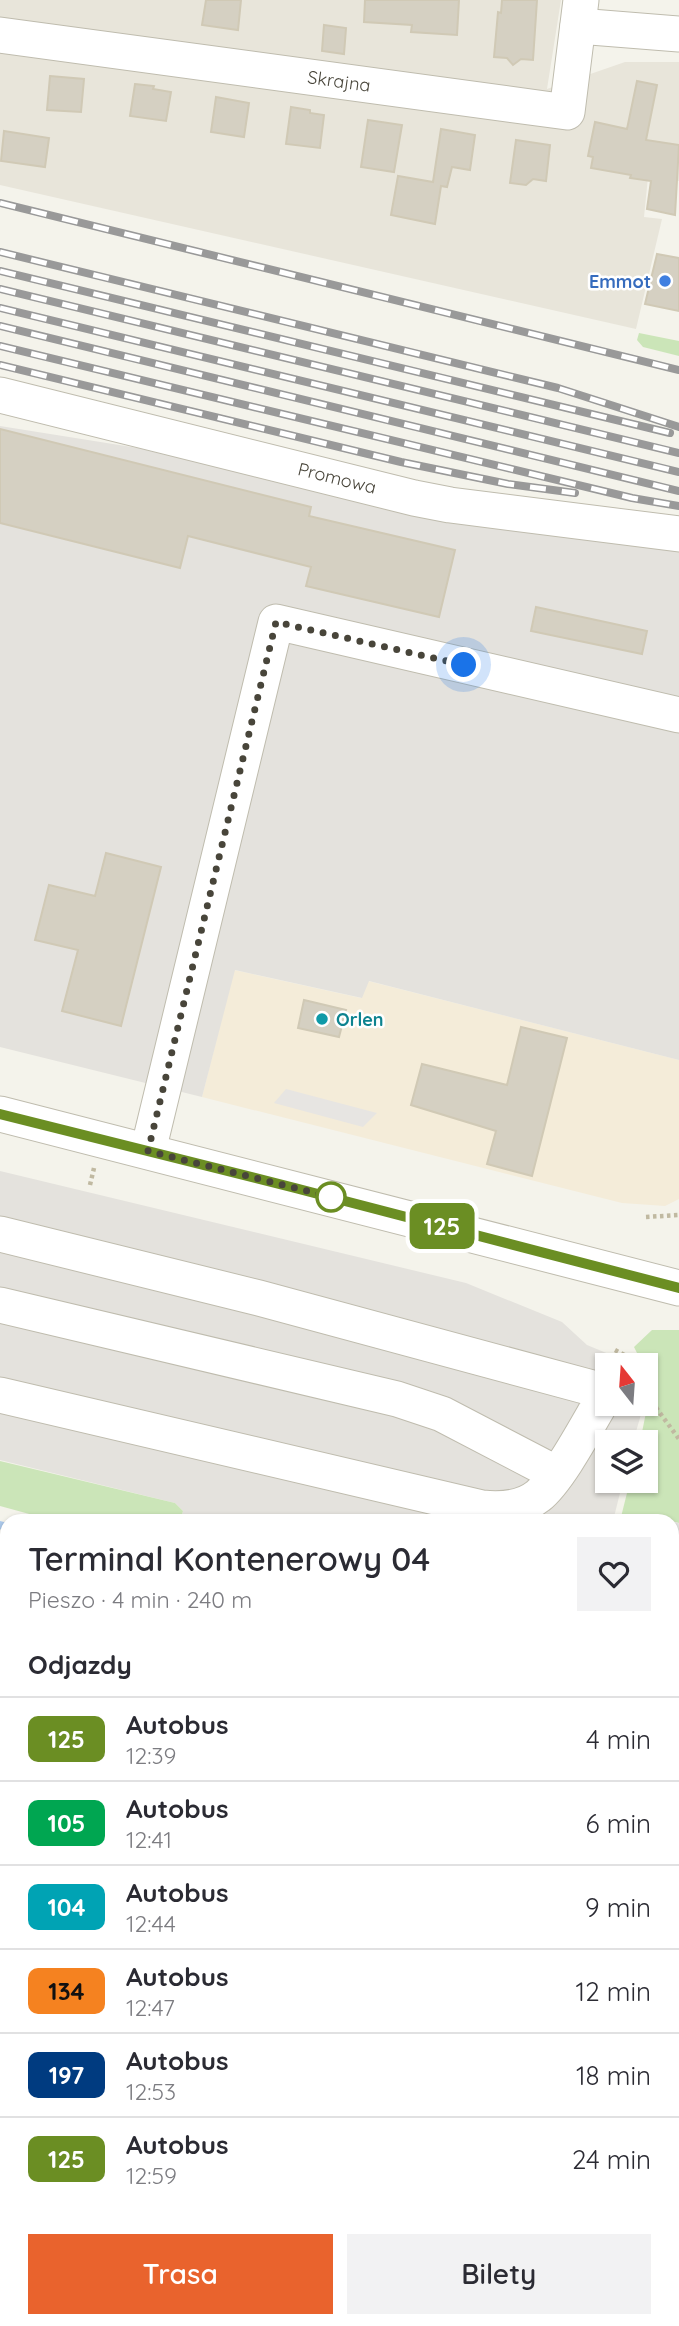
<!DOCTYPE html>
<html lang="pl">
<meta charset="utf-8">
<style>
:root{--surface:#fff;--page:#f2f2f3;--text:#2b2b33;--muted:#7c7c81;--line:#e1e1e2;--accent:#e9632d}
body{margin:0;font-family:Quicksand,sans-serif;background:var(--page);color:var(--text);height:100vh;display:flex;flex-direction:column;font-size:26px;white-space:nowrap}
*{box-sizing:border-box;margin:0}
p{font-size:23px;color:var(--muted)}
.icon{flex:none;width:38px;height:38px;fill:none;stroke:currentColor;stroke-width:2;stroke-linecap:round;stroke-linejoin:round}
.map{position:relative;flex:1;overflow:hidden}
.sheet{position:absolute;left:0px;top:1514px;width:679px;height:814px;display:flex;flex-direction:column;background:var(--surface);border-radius:21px 21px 0 0;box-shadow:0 2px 5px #0004}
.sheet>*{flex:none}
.badge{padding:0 14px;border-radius:10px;font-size:24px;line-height:46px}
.needle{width:46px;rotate:343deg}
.tools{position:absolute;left:595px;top:1353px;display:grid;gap:14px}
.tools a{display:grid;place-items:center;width:63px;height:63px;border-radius:0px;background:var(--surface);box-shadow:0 2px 5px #0004;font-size:35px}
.you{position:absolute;width:35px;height:35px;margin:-18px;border:5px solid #fff;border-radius:50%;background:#1a73e8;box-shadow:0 0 0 10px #1a73e833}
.map>.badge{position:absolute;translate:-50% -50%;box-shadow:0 0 0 4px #fff}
h2{padding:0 28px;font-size:26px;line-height:63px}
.round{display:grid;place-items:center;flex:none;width:74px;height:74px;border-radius:0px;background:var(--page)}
.head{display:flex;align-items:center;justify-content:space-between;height:119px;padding:0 28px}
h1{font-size:33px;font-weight:600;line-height:52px}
.button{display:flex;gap:14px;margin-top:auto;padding:14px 28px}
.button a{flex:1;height:80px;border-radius:0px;background:var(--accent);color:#fff;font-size:28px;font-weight:600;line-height:80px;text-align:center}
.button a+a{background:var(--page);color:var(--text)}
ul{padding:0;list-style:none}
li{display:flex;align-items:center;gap:21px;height:84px;padding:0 28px;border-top:2px solid var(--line)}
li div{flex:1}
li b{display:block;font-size:26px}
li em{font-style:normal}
li .badge{min-width:77px;font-weight:700;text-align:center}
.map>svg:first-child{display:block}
.residential{fill:#e8e5da}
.commercial{fill:#f4ecd9}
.industrial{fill:#e4e2dd}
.green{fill:#cbe5b8}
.parking{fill:#e7e5e2}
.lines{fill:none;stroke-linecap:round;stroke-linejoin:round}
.stream{stroke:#adcaec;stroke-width:8}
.building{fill:#d5d0c2;stroke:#d0c9b5;stroke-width:2}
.minor-casing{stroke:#bfbcae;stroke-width:37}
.path{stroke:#c0b9a1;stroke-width:4.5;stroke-dasharray:3.5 3.5;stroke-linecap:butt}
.minor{stroke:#fff;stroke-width:35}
.rail-casing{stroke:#999;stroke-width:8}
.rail{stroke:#fff;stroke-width:5;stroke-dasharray:16;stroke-linecap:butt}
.line-casing{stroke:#fff;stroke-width:16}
.line{stroke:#6b8e23;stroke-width:10}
.walk{stroke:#48453a;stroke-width:7;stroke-dasharray:0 12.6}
.shop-dot{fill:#3f7fe0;stroke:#fff;stroke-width:2.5}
.culture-dot{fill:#0f9aa8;stroke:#fff;stroke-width:2.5}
.stop-dot{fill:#fff;stroke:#6b8e23;stroke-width:3.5}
.labels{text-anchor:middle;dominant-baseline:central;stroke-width:5;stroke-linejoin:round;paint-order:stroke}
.street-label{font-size:18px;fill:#48453a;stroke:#fff}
.shop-label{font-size:18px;font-weight:bold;fill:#366cbe;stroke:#fff;text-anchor:end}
.culture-label{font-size:18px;font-weight:bold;fill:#0d838f;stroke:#fff;text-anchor:start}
</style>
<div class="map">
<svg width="679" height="2326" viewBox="0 0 679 2326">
<rect width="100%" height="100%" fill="#f4f3eb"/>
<!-- residential -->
<path class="residential" d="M 0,0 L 561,0 L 547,89 L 625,62 L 679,62 L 679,181 L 648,177 L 644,217 L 662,219 L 636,329 L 0,185 Z"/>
<!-- commercial -->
<path class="commercial" d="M 234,970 L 361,998 L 368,981 L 679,1060 L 679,1199 L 665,1206 L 622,1203 L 202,1097 Z"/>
<!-- industrial -->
<g class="industrial">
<path d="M 0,426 L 138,448 L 435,519 L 679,550 L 679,1060 L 369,981 L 362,998 L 235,970 L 202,1097 L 0,1047 Z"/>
<path d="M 0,1171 L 466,1283 L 562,1322 L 587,1345 L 628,1362 L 629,1365 L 607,1365 L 607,1404 L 644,1404 L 633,1442 L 607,1442 L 607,1480 L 623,1481 L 613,1521 L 180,1521 L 183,1511 L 175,1503 L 0,1460 Z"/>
<path d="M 0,1586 L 7,1589 L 7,2320 L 672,2320 L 672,2102 L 679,2103 L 679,2326 L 0,2326 Z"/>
</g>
<!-- green -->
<g class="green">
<path d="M 639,333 L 679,341 L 679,356 L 643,347 L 637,340 Z"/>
<path d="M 652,1330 L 679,1330 L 679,1523 L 672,1521 L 620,1521 L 630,1481 L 646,1480 L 646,1442 L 640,1442 L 652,1383 L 646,1365 L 643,1365 L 634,1347 Z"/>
<path d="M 0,1461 L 175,1503 L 183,1511 L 180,1521 L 55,1521 L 0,1506 Z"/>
<path d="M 672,1879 L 679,1880 L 679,1954 L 672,1953 Z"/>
<path d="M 672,2042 L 679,2044 L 679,2103 L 672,2102 Z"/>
</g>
<!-- parking -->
<g class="parking">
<path d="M 286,1089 L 377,1113 L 363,1127 L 274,1103 Z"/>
<path d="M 672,1522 L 679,1523 L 679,1606 L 672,1604 L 672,1590 L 677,1570 L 672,1569 Z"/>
<path d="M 672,1710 L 679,1712 L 679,1880 L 672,1879 Z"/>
</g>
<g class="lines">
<!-- stream -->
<g class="stream">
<path d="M 0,1525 L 7,1527"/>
<path d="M 672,1985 L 679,1987"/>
</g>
</g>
<!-- building -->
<g class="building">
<path d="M 206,0 L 241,0 L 238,30 L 202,25 Z"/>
<path d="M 365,0 L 459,0 L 457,35 L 411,32 L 412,25 L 364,22 Z"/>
<path d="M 502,0 L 537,0 L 533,60 L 521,59 L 513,65 L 507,58 L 494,57 L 498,12 L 501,13 Z"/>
<path d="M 324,25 L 346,28 L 344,54 L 322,51 Z"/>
<path d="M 50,76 L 84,79 L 81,112 L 47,110 Z"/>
<path d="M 637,81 L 657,85 L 646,140 L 679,145 L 675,215 L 647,209 L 651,181 L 630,178 L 631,175 L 591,168 L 593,157 L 588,156 L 595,122 L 627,129 Z"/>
<path d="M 135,84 L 154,86 L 153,89 L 171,92 L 166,121 L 130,116 Z"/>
<path d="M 216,97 L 249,103 L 244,137 L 211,132 Z"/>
<path d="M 291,107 L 310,110 L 310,113 L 324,115 L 320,148 L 286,144 Z"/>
<path d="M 368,120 L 402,125 L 394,172 L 361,167 Z"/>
<path d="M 441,129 L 475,135 L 470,170 L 452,167 L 447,187 L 441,186 L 435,224 L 391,215 L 398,176 L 433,182 Z"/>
<path d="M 4,131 L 49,138 L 45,167 L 1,161 Z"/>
<path d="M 516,140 L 550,145 L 546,181 L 533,179 L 526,185 L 510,183 Z"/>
<path d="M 657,254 L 679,258 L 679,311 L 645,304 Z"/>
<path d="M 0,429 L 311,507 L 309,516 L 455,550 L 439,617 L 306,586 L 311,567 L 188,536 L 180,568 L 0,523 Z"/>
<path d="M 536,607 L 647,631 L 642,654 L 531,631 Z"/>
<path d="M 106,853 L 161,867 L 121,1026 L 62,1011 L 78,950 L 35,940 L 49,885 L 95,896 Z"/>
<path d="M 304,1000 L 346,1010 L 339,1037 L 298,1028 Z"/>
<path d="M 521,1027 L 567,1038 L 532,1176 L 487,1164 L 496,1131 L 411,1105 L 422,1064 L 507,1085 Z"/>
</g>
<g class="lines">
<defs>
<g id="minor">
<path d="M 578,26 L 679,34"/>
<path d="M 0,35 L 567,112 L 581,0"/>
<path d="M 0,395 L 414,498 L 450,505 L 679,534"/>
<path d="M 0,1114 L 679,1288"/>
<path d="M 148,1151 L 276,622 L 679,715"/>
<path d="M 0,1234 L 259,1298 L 607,1392 C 591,1418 560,1479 538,1496 C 522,1509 502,1510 482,1508 L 0,1395"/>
<path d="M 0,1305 L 397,1399 L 442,1414 L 557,1474"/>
<path d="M 0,1563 L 7,1565"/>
<path d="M 672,2026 L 679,2028"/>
</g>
</defs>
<!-- minor casing -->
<use href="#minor" class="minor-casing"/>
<!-- path -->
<g class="path">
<path d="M 90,1185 L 94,1168"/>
<path d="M 646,1217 L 679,1215"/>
<path d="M 615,1350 L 628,1357 L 633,1365"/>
<path d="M 646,1389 L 657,1409 L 679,1439"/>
</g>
<!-- minor -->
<use href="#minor" class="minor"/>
<defs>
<g id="rail">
<path d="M 0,203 L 679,370"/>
<path d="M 0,252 L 558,388 L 679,427"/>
<path d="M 0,271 L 670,433"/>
<path d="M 0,289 L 679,453"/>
<path d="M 0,308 L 679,472"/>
<path d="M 0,326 L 679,491"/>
<path d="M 0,346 L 632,498 L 679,506"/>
<path d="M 0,365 L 401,462 L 508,484 L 575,493"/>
</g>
</defs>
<!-- rail casing -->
<use href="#rail" class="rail-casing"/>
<!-- rail -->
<use href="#rail" class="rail"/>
</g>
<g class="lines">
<defs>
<path id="line" d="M 0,1114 L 295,1188 L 679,1288"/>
</defs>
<!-- line casing -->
<use href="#line" class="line-casing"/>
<!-- line -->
<use href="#line" class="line"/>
<!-- walk -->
<path class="walk" d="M 331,1197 L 148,1151 L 276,622 L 464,665"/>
</g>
<!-- markers -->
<circle class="shop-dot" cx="665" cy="281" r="7"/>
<circle class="culture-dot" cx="322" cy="1019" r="7"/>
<circle class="stop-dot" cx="331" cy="1197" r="14"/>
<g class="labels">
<!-- street labels -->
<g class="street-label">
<text transform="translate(339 81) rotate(8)">Skrajna</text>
<text transform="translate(337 478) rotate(14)">Promowa</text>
</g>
<!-- shop labels -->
<g class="shop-label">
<text x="651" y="281">Emmot</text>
</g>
<!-- culture labels -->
<g class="culture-label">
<text x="336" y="1019">Orlen</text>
</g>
</g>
</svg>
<div class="tools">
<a><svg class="needle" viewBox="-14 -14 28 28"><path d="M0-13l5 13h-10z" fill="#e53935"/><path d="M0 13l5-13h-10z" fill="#7c7c81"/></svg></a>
<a><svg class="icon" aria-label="layers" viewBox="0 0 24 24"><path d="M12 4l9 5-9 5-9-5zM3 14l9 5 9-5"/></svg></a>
</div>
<div class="you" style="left:464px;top:665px"></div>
<b class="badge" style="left:442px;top:1226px;background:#6b8e23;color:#fff">125</b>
<section class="sheet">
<div class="head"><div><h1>Terminal Kontenerowy 04</h1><p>Pieszo · 4 min · 240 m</p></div><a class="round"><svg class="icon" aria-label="heart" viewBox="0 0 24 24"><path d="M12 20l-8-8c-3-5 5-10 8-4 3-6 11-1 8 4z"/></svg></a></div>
<h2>Odjazdy</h2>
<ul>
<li><span class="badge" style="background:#6b8e23;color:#fff">125</span><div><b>Autobus</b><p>12:39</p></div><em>4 min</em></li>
<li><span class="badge" style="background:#00a651;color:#fff">105</span><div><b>Autobus</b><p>12:41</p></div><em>6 min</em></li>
<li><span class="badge" style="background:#00a3b4;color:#fff">104</span><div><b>Autobus</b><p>12:44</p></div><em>9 min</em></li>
<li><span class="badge" style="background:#f58220;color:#111">134</span><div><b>Autobus</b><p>12:47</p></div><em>12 min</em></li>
<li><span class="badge" style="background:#003b80;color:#fff">197</span><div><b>Autobus</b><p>12:53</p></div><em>18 min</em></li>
<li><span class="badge" style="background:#6b8e23;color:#fff">125</span><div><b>Autobus</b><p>12:59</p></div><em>24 min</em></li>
</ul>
<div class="button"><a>Trasa</a><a>Bilety</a></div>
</section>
</div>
